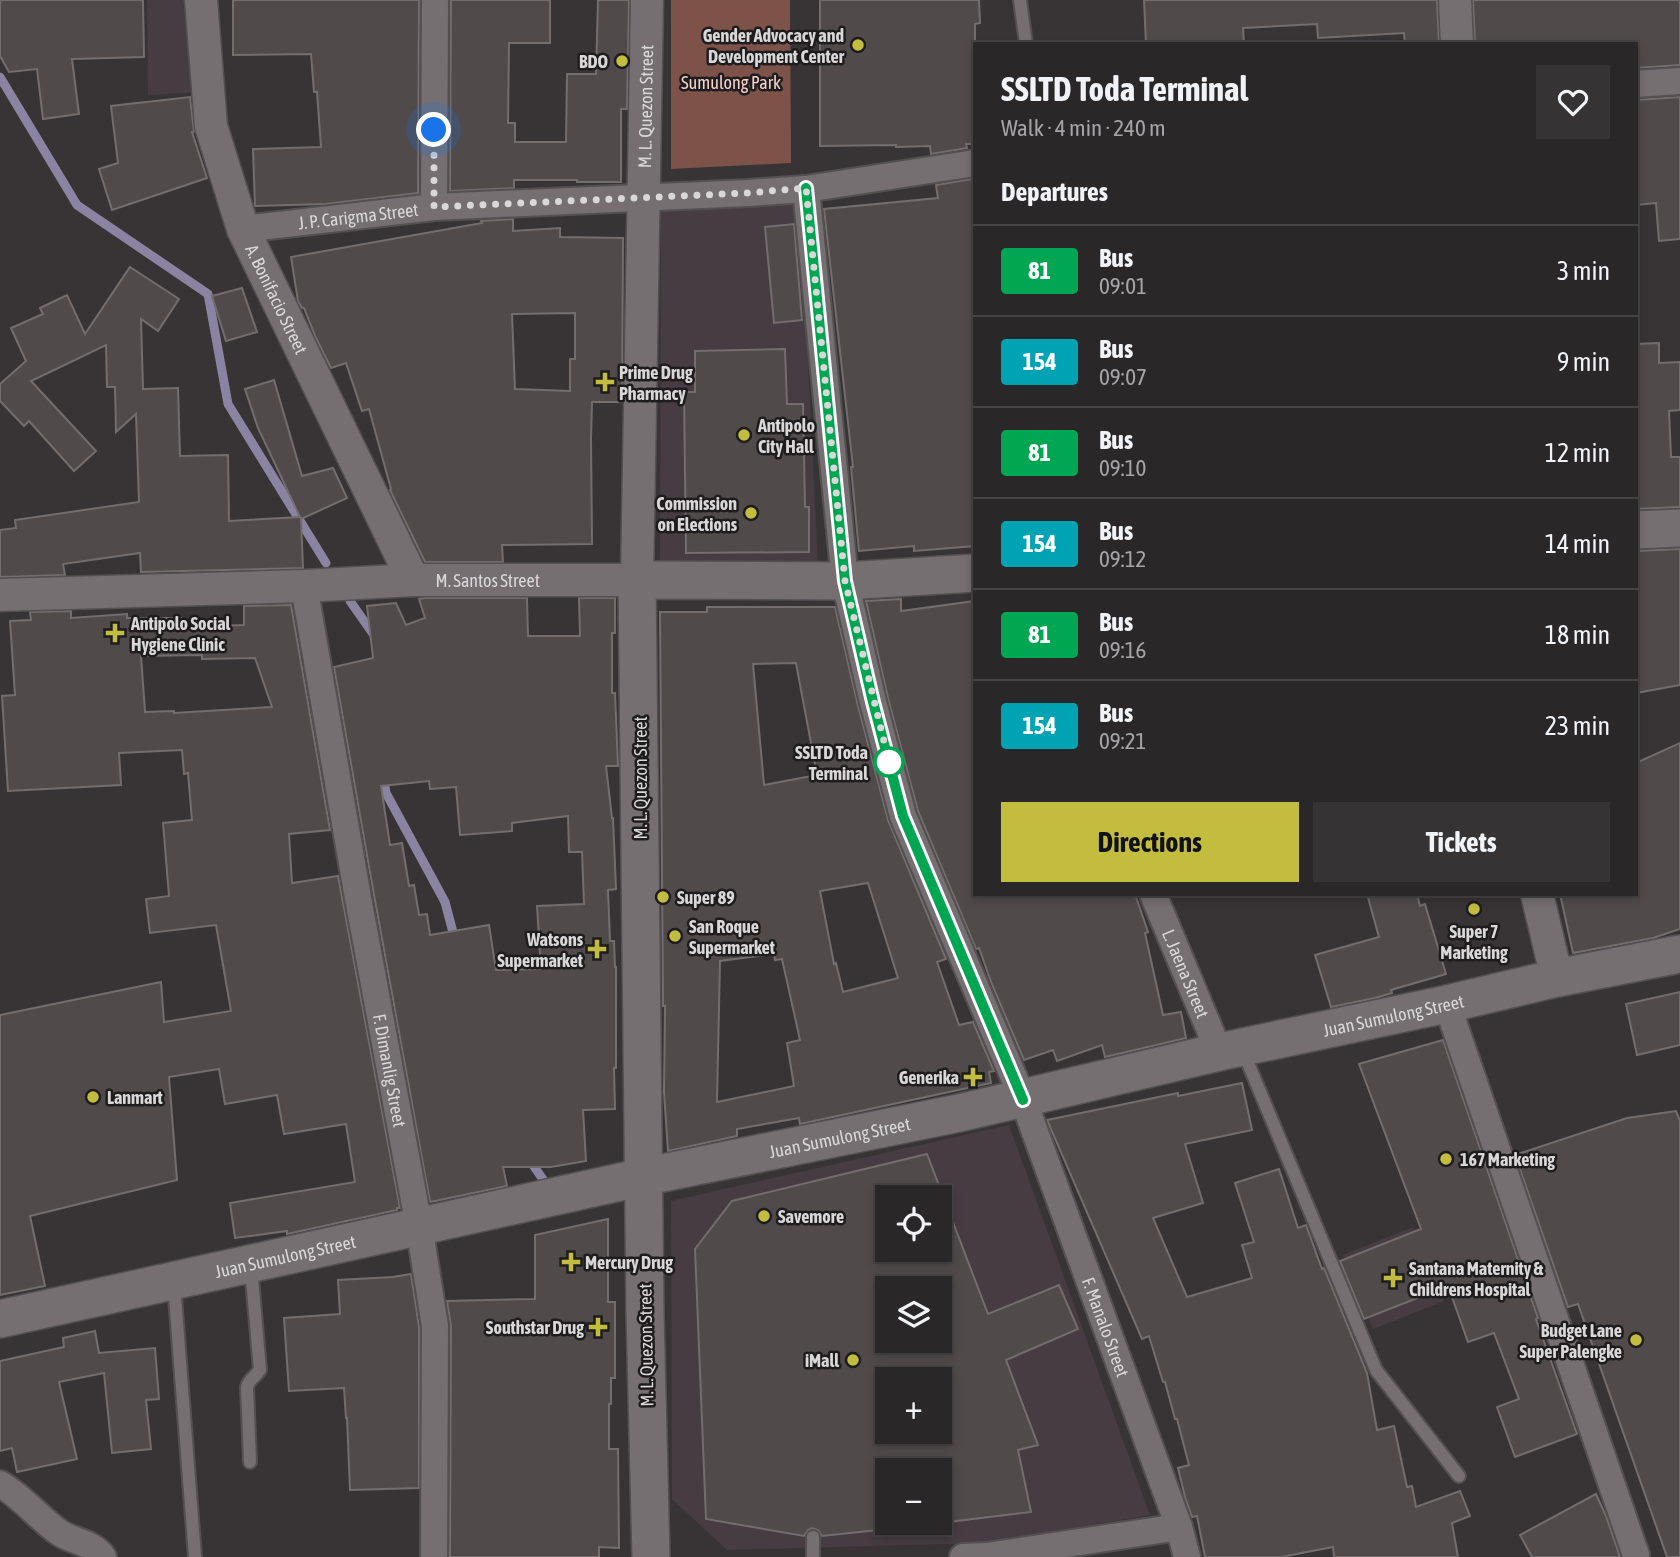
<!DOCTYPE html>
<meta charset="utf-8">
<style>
:root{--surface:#2a2728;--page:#363334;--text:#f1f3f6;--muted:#a5a5a8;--line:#464445;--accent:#c2bd3f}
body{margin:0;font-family:"Asap Condensed",sans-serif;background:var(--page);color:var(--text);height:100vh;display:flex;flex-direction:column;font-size:26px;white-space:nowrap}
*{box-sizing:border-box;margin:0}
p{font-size:23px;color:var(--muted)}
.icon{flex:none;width:38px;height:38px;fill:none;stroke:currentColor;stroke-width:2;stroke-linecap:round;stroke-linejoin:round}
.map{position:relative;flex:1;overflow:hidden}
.details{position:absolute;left:973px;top:42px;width:665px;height:854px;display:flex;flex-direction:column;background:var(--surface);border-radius:0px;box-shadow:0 4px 10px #0003,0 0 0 2px var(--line)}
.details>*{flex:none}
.badge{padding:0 14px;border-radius:5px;font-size:24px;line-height:46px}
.controls{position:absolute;left:875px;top:1185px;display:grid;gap:14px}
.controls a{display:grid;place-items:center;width:77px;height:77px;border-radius:0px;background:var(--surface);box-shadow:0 4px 10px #0003,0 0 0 2px var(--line);font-size:35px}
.you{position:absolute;width:35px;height:35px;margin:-18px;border:5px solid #fff;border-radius:50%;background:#1a73e8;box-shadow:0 0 0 10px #1a73e833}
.map>.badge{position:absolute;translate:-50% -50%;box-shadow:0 0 0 4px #fff}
h2{padding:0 28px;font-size:26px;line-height:63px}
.round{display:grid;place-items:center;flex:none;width:74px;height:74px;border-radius:0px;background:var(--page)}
.head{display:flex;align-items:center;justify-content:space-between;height:119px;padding:0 28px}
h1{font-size:33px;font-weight:700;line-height:52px}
.primary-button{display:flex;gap:14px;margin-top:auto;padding:14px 28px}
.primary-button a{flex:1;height:80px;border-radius:0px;background:var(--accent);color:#111;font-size:28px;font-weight:700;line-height:80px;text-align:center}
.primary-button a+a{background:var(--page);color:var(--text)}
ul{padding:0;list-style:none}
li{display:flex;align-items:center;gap:21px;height:91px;padding:0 28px;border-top:2px solid var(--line)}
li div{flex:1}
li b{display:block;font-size:26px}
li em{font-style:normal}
li .badge{min-width:77px;font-weight:700;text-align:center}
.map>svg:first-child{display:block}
.built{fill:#463c42;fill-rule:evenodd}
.green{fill:#7d5248}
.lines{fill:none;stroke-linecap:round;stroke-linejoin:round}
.stream{stroke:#8a84a2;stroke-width:9}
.building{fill:#504a4b;stroke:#736d6e;stroke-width:2;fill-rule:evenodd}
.service-casing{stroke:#545052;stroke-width:16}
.minor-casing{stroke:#545052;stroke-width:30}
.tertiary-casing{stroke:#545052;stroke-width:35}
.secondary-casing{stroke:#545052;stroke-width:40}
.service{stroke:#756f72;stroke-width:12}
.minor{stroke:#756f72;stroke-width:26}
.tertiary{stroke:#756f72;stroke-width:32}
.secondary{stroke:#756f72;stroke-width:37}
.line-casing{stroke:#fff;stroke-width:16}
.line{stroke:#00a651;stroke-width:10}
.walk{stroke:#dad7d9;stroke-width:7;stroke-dasharray:0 12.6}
.poi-dot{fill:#c2bd3f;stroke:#1e1c1d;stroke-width:2.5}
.stop-dot{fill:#fff;stroke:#00a651;stroke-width:3.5}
.labels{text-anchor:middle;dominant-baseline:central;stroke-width:5;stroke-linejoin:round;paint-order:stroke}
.poi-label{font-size:18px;font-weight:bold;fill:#dad7d9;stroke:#1e1c1d;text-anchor:start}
.park-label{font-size:18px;fill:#f4d3cb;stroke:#1e1c1d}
.street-label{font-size:18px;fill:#dad7d9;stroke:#1e1c1d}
.stop-label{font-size:18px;font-weight:bold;fill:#dad7d9;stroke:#1e1c1d;text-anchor:end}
</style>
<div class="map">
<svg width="1680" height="1557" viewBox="0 0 1680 1557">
<rect width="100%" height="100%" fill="#383436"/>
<!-- built -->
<g class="built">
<path d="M 147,0 L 194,0 L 205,92 L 148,95 Z"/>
<path d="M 800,199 L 818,565 L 660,564 L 661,205 Z"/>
<path d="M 1009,1125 L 1150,1515 L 982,1543 L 727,1550 L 672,1499 L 671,1201 ZM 887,1197 L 940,1197 L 940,1250 L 887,1250 ZM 887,1288 L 940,1288 L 940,1340 L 887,1340 ZM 887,1379 L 940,1379 L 940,1432 L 887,1432 ZM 887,1470 L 940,1470 L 940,1522 L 887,1522 Z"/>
<path d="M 1413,1227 L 1444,1301 L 1373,1329 L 1343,1255 Z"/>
</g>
<!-- green -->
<path class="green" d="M 671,0 L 790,0 L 791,163 L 671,169 Z"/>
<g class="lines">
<!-- stream -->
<g class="stream">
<path d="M 0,77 L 77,205 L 208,294 L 228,404 L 326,563"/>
<path d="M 350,601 L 376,638"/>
<path d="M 383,774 L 386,793 L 445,902 L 455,940"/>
<path d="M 528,1158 L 547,1185"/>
</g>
</g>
<!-- building -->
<g class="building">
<path d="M 0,0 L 143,0 L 144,57 L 72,59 L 79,114 L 43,119 L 37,69 L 9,72 L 0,56 Z"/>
<path d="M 233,0 L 419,0 L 418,193 L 325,204 L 255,206 L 253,149 L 321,147 L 317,92 L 314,92 L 311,54 L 233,55 Z"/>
<path d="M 451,0 L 550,0 L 550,43 L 509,43 L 508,123 L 515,123 L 515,142 L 566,142 L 567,74 L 596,74 L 598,0 L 629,0 L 627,109 L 621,109 L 621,182 L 577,182 L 577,180 L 514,180 L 514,188 L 450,191 Z"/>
<path d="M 820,0 L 979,0 L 980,23 L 975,24 L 975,144 L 966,144 L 967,148 L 931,154 L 930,146 L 896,147 L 896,145 L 820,146 Z"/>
<path d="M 1144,0 L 1437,0 L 1439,44 L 1405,44 L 1404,33 L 1318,38 L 1317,24 L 1243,28 L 1244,44 L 1146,44 Z"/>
<path d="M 1473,0 L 1680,0 L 1680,65 L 1636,68 L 1636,44 L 1475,44 Z"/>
<path d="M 190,97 L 194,132 L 192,132 L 207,178 L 112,210 L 99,169 L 118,163 L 111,106 Z"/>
<path d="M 1680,97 L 1680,239 L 1659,241 L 1656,203 L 1636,205 L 1636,100 Z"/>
<path d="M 972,179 L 975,194 L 975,546 L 914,551 L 914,546 L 859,551 L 851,467 L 853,467 L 824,209 L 938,198 L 936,185 Z"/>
<path d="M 513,219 L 513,231 L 560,228 L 560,237 L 623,238 L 622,402 L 592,402 L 591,439 L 592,544 L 502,545 L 503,562 L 425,562 L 390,490 L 391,489 L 369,409 L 362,411 L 346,363 L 331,368 L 316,338 L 304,308 L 302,308 L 298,301 L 291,257 L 482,223 L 481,221 ZM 575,313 L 575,359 L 570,359 L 570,391 L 515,389 L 512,314 Z"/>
<path d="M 794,224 L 802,320 L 774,323 L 765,227 Z"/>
<path d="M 130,267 L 179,299 L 158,331 L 141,319 L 143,389 L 178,388 L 180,456 L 228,455 L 229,521 L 300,517 L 258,428 L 245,389 L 274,380 L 302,476 L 333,468 L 347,498 L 301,519 L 303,568 L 141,572 L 140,553 L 63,564 L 65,575 L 0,577 L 0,530 L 16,528 L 15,520 L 139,502 L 136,414 L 116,432 L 115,387 L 107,387 L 106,345 L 31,381 L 96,451 L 74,471 L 29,421 L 24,426 L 0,401 L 0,384 L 26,361 L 11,328 L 43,314 L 40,308 L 67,295 L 85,334 Z"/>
<path d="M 242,288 L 257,332 L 226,341 L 212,296 Z"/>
<path d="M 1659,343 L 1659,363 L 1680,362 L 1680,410 L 1669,411 L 1671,457 L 1680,457 L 1680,507 L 1636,509 L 1636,344 Z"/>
<path d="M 785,349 L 787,404 L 803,404 L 805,507 L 809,507 L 809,552 L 686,553 L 684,392 L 695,392 L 695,351 Z"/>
<path d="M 1680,549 L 1680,685 L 1636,693 L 1636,551 Z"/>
<path d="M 425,598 L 527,598 L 528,636 L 580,636 L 579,598 L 615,598 L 615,633 L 612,633 L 612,693 L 615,693 L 618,766 L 606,766 L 612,818 L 613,818 L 616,889 L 608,890 L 610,941 L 614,941 L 615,967 L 616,967 L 616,1068 L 614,1068 L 615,1109 L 583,1110 L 586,1161 L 551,1167 L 503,1167 L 507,1186 L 430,1202 L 374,895 L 334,667 L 373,658 L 367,606 L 396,603 L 406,625 L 425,618 L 419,599 ZM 429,781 L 430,789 L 456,787 L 460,835 L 512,831 L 512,823 L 568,816 L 569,852 L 582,852 L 584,904 L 537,906 L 541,969 L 496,970 L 489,925 L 430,935 L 427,914 L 419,915 L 414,885 L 409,886 L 402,843 L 390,845 L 381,786 Z"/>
<path d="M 901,599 L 901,611 L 975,601 L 975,894 L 1135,894 L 1148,932 L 1145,933 L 1163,1015 L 1181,1012 L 1186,1038 L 1105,1057 L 1102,1045 L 1057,1061 L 1053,1050 L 1024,1060 L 991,982 L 979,948 L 976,949 L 918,811 L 888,698 L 866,601 Z"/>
<path d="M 291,605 L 330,830 L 289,834 L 292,883 L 338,876 L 400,1208 L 397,1208 L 397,1210 L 287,1234 L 287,1231 L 235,1238 L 230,1203 L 355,1182 L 346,1124 L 284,1134 L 277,1095 L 225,1104 L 219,1069 L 169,1077 L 177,1180 L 30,1216 L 45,1286 L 0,1295 L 0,1015 L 161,982 L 164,1022 L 231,1011 L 216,925 L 150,933 L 146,899 L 169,896 L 163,823 L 192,820 L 188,773 L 184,774 L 182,750 L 119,753 L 121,785 L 8,791 L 2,696 L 15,695 L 10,621 L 31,620 L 30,612 L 71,611 L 71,618 L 127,614 L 127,618 L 181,618 L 182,627 L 244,625 L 244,606 ZM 202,655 L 202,659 L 255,658 L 272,707 L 174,713 L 174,711 L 145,712 L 141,656 Z"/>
<path d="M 707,607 L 835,607 L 858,706 L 888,820 L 946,959 L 937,962 L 959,1025 L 973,1022 L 994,1071 L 989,1072 L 991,1083 L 800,1124 L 799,1118 L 737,1129 L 737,1136 L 668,1151 L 664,1092 L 665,1006 L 663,1006 L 660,612 L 707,612 ZM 796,663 L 817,775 L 764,785 L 753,664 ZM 868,883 L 898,978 L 843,992 L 836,963 L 834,964 L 820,891 ZM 774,954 L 775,960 L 782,959 L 800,1040 L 787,1043 L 794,1086 L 717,1102 L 720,961 Z"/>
<path d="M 1680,743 L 1680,929 L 1653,938 L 1573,953 L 1560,894 L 1636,894 L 1636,763 Z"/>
<path d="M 1367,894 L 1417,894 L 1420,906 L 1425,904 L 1446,974 L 1391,990 L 1392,993 L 1375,998 L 1331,1007 L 1315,955 L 1379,937 Z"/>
<path d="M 1680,992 L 1680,1045 L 1637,1055 L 1626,1004 Z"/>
<path d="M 1443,1040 L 1538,1318 L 1536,1319 L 1577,1434 L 1515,1457 L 1497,1407 L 1519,1399 L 1494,1333 L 1468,1342 L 1448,1286 L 1364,1319 L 1340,1261 L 1421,1229 L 1359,1064 Z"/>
<path d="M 1242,1083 L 1252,1130 L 1185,1144 L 1203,1203 L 1153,1218 L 1187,1297 L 1252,1278 L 1242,1245 L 1254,1242 L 1235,1183 L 1279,1169 L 1298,1228 L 1306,1225 L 1322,1269 L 1324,1268 L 1367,1373 L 1377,1430 L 1394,1426 L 1407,1487 L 1412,1486 L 1416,1507 L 1460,1491 L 1470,1516 L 1452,1523 L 1458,1557 L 1334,1557 L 1333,1547 L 1281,1557 L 1205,1557 L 1197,1516 L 1192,1517 L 1185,1497 L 1178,1468 L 1189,1465 L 1177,1419 L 1175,1419 L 1165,1382 L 1163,1382 L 1149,1336 L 1142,1339 L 1047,1120 L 1178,1093 L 1178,1096 Z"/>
<path d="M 1676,1111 L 1680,1121 L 1680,1557 L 1667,1557 L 1578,1304 L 1568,1307 L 1515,1155 L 1627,1118 Z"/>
<path d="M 927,1154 L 988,1314 L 1059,1285 L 1078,1329 L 1006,1360 L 1038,1445 L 1018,1450 L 1031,1512 L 940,1523 L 940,1470 L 887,1470 L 887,1529 L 822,1536 L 818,1530 L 812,1528 L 808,1530 L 804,1536 L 706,1519 L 695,1249 L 732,1201 ZM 887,1197 L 940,1197 L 940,1250 L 887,1250 ZM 887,1288 L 940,1288 L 940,1340 L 887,1340 ZM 887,1379 L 940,1379 L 940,1432 L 887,1432 Z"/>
<path d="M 608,1219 L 608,1302 L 615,1302 L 615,1378 L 611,1378 L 611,1404 L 609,1404 L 609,1449 L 618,1449 L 619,1548 L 599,1547 L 599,1557 L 450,1557 L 451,1326 L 447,1301 L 535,1299 L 535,1235 Z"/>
<path d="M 411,1274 L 419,1327 L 419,1488 L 350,1490 L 347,1418 L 346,1418 L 344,1388 L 289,1391 L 284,1318 L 340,1314 L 338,1280 L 393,1277 Z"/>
<path d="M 95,1331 L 99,1353 L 155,1348 L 159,1399 L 146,1400 L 151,1449 L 112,1453 L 104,1373 L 59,1382 L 77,1459 L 17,1472 L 12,1448 L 0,1451 L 0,1361 L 64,1347 L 63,1338 Z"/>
<path d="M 1596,1494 L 1606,1516 L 1620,1557 L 1532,1557 L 1520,1535 Z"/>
</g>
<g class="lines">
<defs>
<g id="service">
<path d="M 1020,0 L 1026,44"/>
<path d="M 1243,1051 L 1376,1370 L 1459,1476"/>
<path d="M 174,1284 L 195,1557"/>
<path d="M 250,1462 L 247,1387 C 249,1379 255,1377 260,1370 L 251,1267"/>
<path d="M 813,1537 L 813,1557"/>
</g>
<g id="minor">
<path d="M 1636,84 L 1680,81"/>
<path id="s1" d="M 806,189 L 845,581 L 873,702 L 903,816 L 1023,1099 L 1179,1527 L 1187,1557"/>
<path d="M 434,207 L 435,0"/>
<path id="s2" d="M 243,229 L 434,207 L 748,193 L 806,189 L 975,163"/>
<path id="s3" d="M 304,586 L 358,898 L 419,1226 L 435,1326 L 434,1557"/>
<path id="s4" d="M 1153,894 L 1219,1052"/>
<path d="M 1447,1004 L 1636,1555"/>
<path d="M 0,1484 C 23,1497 38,1518 60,1533 C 74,1542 94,1543 103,1557"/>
<path d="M 963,1557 L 987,1556 L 1179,1527"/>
</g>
<g id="tertiary">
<path id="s5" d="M 201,0 L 211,126 L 243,229 L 413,580"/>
<path d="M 1455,0 L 1457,44"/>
<path id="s6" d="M 0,595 L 304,586 L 413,580 L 637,580 L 647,0"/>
<path d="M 1537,894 L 1557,978"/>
</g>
<g id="secondary">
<path d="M 1636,530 L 1680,528"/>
<path id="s7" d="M 0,1319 L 643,1177 L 959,1113 L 1219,1052 L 1447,1004 L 1557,978 L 1680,954"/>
<path d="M 651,1557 L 645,1313 L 637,580 L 845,581 L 975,573"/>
</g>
</defs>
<!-- service casing -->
<use href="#service" class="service-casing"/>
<!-- minor casing -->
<use href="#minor" class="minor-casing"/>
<!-- tertiary casing -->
<use href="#tertiary" class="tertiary-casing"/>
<!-- secondary casing -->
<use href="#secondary" class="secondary-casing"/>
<!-- service -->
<use href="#service" class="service"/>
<!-- minor -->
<use href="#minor" class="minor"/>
<!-- tertiary -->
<use href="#tertiary" class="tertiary"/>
<!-- secondary -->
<use href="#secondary" class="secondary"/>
</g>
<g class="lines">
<defs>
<path id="line" d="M 806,188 L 845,581 L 873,702 L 903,816 L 1023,1100"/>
</defs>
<!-- line casing -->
<use href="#line" class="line-casing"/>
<!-- line -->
<use href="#line" class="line"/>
<!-- walk -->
<path class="walk" d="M 434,130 L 434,207 L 747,193 L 806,188 L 845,581 L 891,770 L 889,762"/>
</g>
<!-- markers -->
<g class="poi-dot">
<circle cx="858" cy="45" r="7"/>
<circle cx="622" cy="61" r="7"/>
<path d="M601.5 371.5h7v7h7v7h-7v7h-7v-7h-7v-7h7z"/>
<circle cx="744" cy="435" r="7"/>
<circle cx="751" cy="513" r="7"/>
<path d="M111.5 622.5h7v7h7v7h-7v7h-7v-7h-7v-7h7z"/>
<circle cx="663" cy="897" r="7"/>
<circle cx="1474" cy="909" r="7"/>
<circle cx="675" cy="936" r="7"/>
<path d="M593.5 938.5h7v7h7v7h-7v7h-7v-7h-7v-7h7z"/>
<path d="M969.5 1066.5h7v7h7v7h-7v7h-7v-7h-7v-7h7z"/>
<circle cx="93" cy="1097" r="7"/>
<circle cx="1446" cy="1159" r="7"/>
<circle cx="764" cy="1216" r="7"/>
<path d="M567.5 1251.5h7v7h7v7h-7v7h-7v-7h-7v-7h7z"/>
<path d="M1389.5 1267.5h7v7h7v7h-7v7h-7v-7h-7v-7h7z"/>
<path d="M594.5 1316.5h7v7h7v7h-7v7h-7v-7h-7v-7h7z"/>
<circle cx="1636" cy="1340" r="7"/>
<circle cx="853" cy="1360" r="7"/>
</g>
<circle class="stop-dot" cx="889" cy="762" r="14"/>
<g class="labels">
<!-- poi labels -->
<g class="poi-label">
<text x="844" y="35" text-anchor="end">Gender Advocacy and<tspan x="844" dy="21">Development Center</tspan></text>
<text x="608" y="61" text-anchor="end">BDO</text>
<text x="619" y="372">Prime Drug<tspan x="619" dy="21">Pharmacy</tspan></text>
<text x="758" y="425">Antipolo<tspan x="758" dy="21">City Hall</tspan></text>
<text x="737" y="503" text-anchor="end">Commission<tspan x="737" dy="21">on Elections</tspan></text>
<text x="131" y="623">Antipolo Social<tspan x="131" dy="21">Hygiene Clinic</tspan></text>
<text x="677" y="897">Super 89</text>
<text x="689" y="926">San Roque<tspan x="689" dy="21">Supermarket</tspan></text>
<text x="1474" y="931" text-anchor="middle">Super 7<tspan x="1474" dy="21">Marketing</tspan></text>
<text x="583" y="939" text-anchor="end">Watsons<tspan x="583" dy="21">Supermarket</tspan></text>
<text x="959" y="1077" text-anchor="end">Generika</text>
<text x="107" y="1097">Lanmart</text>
<text x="1460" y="1159">167 Marketing</text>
<text x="778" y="1216">Savemore</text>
<text x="585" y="1262">Mercury Drug</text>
<text x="1409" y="1268">Santana Maternity &amp;<tspan x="1409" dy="21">Childrens Hospital</tspan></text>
<text x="584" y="1327" text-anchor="end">Southstar Drug</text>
<text x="1622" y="1330" text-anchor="end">Budget Lane<tspan x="1622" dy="21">Super Palengke</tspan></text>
<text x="839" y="1360" text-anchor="end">iMall</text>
</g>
<!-- park labels -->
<g class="park-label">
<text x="731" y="82">Sumulong Park</text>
</g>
<!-- street labels -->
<g class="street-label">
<text stroke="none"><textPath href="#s6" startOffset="1111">M. L. Quezon Street</textPath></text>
<text stroke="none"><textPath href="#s2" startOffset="116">J. P. Carigma Street</textPath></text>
<text stroke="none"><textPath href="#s5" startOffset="312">A. Bonifacio Street</textPath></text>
<text stroke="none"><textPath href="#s6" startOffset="488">M. Santos Street</textPath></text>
<text transform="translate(640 778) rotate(-90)">M. L. Quezon Street</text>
<text stroke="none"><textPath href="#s4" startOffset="86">L. Jaena Street</textPath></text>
<text stroke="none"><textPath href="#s7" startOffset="1426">Juan Sumulong Street</textPath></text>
<text stroke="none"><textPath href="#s3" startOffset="492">F. Dimanlig Street</textPath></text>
<text stroke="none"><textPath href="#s7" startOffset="859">Juan Sumulong Street</textPath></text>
<text stroke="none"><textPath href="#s7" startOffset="292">Juan Sumulong Street</textPath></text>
<text stroke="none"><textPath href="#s1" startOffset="1186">F. Manalo Street</textPath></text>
<text transform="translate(646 1345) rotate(-91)">M. L. Quezon Street</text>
</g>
<!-- stop labels -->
<g class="stop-label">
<text x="868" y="752">SSLTD Toda<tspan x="868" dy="21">Terminal</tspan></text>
</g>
</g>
</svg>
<div class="controls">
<a><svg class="icon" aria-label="locate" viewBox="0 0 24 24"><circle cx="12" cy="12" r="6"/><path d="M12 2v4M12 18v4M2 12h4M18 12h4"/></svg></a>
<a><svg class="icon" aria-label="layers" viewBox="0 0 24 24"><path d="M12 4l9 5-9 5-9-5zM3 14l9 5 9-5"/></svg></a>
<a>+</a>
<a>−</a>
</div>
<div class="you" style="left:434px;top:130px"></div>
<section class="details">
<div class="head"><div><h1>SSLTD Toda Terminal</h1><p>Walk · 4 min · 240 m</p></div><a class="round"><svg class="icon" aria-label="heart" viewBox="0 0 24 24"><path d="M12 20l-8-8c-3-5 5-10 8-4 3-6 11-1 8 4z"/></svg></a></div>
<h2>Departures</h2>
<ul>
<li><span class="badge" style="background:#00a651;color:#fff">81</span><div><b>Bus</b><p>09:01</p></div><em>3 min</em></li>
<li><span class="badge" style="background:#00a3b4;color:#fff">154</span><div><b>Bus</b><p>09:07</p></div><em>9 min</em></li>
<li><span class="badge" style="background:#00a651;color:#fff">81</span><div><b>Bus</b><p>09:10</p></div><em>12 min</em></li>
<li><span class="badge" style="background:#00a3b4;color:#fff">154</span><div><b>Bus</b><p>09:12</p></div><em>14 min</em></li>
<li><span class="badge" style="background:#00a651;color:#fff">81</span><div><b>Bus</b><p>09:16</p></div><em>18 min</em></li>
<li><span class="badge" style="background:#00a3b4;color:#fff">154</span><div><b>Bus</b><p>09:21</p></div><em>23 min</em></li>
</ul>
<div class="primary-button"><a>Directions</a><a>Tickets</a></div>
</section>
</div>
